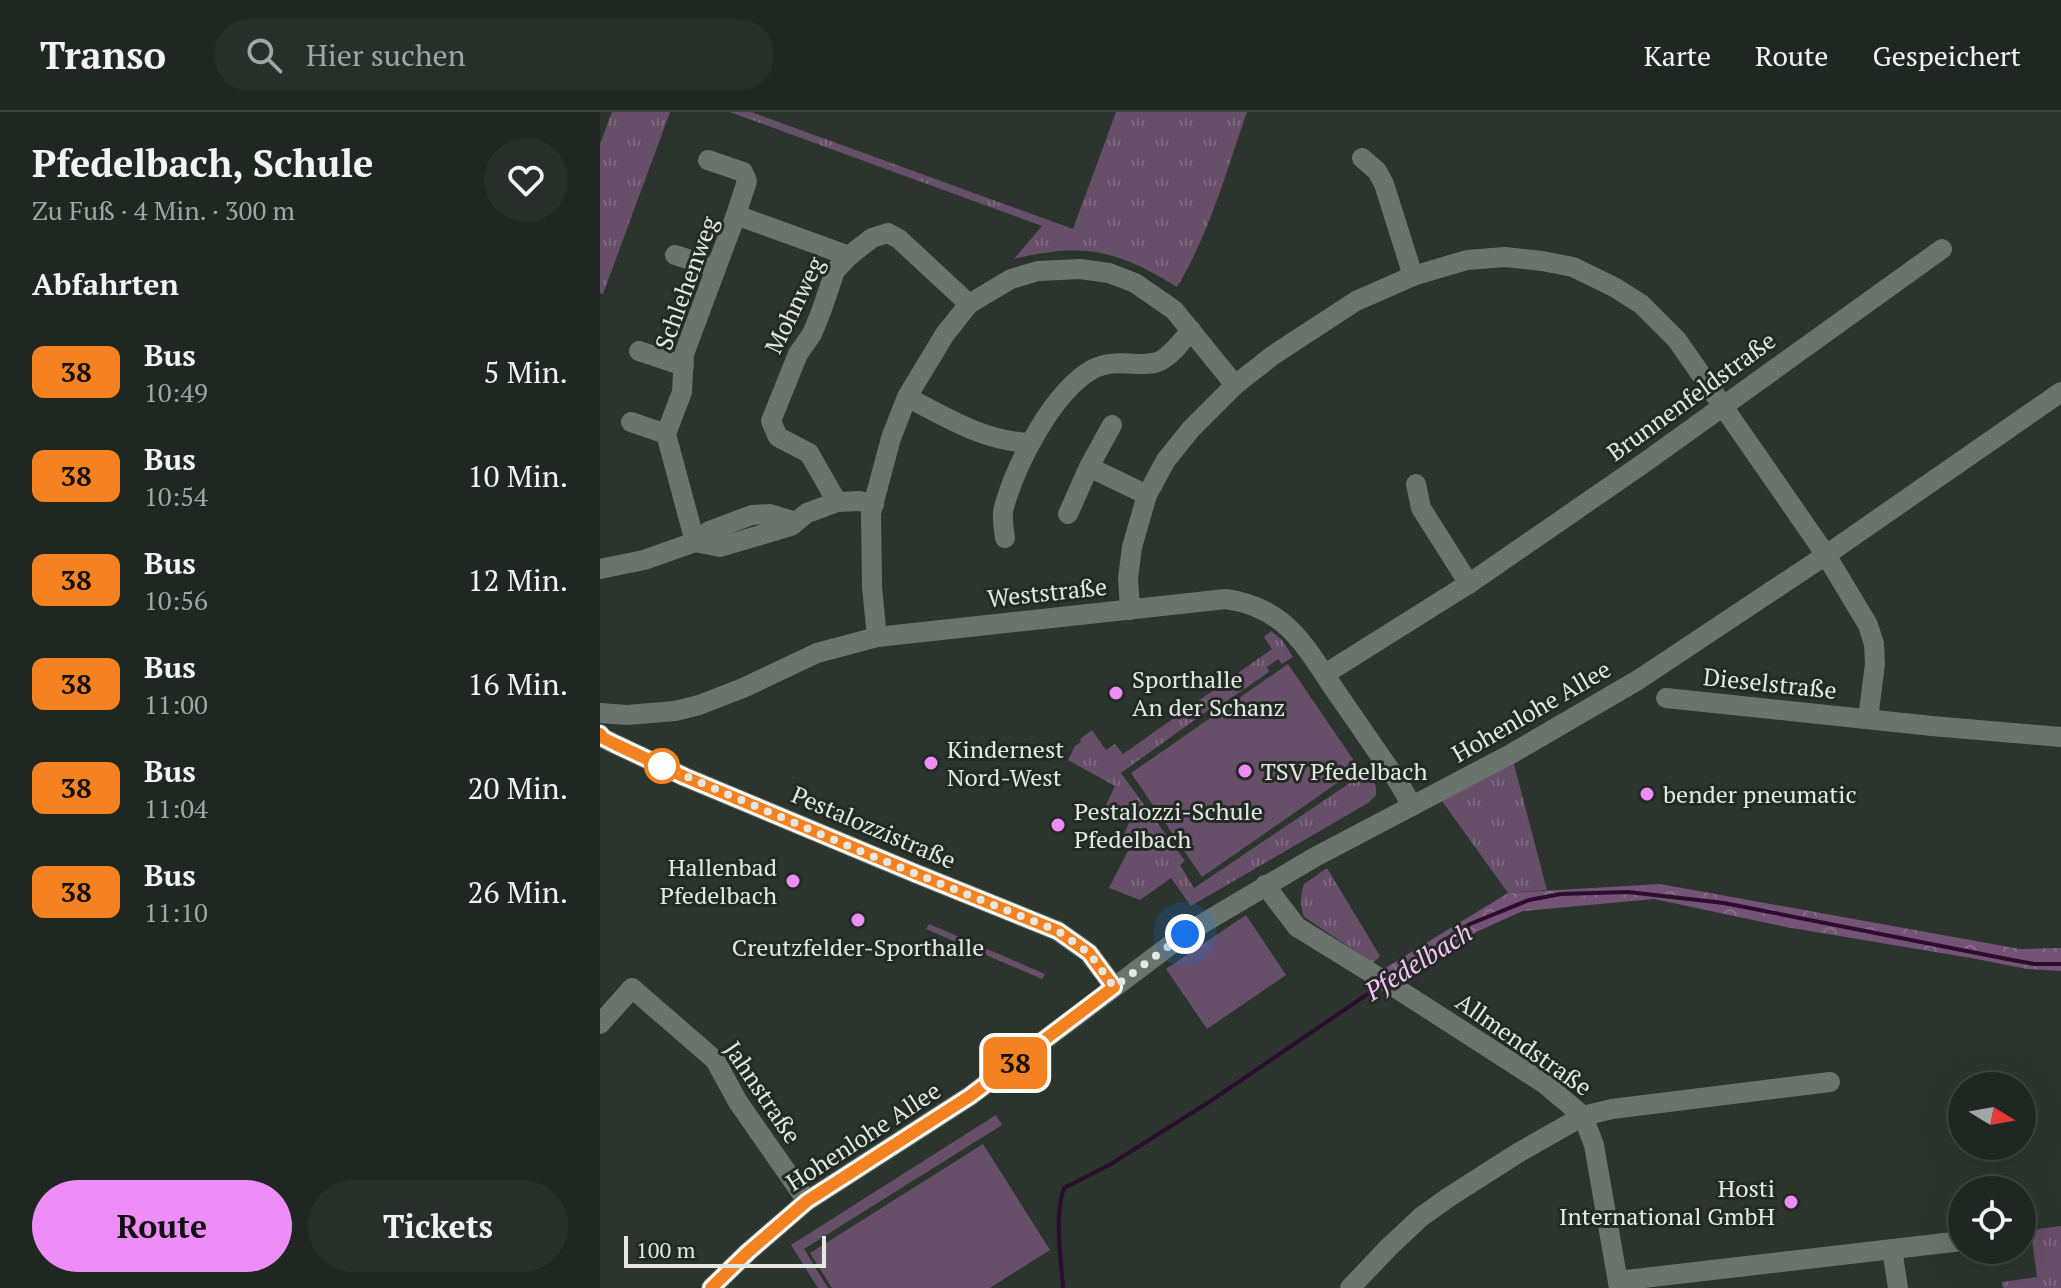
<!DOCTYPE html>
<html lang="de">
<meta charset="utf-8">
<style>
:root{--surface:#202722;--page:#282f2a;--text:#f1f3f6;--muted:#a2a5a5;--line:#3d4440;--accent:#ee8cf8}
body{margin:0;font-family:"PT Serif",serif;background:var(--page);color:var(--text);height:100vh;display:flex;flex-direction:column;font-size:30px;white-space:nowrap}
*{box-sizing:border-box;margin:0}
p{font-size:26px;color:var(--muted)}
.icon{flex:none;width:44px;height:44px;fill:none;stroke:currentColor;stroke-width:2;stroke-linecap:round;stroke-linejoin:round}
.map{position:relative;flex:1;overflow:hidden}
.sheet{display:flex;flex-direction:column;background:var(--surface);width:600px}
.sheet>*{flex:none}
.badge{padding:0 16px;border-radius:12px;font-size:28px;line-height:52px}
.needle{width:52px;rotate:101deg}
.fabs{position:absolute;left:1348px;top:960px;display:grid;gap:16px}
.fabs a{display:grid;place-items:center;width:88px;height:88px;border-radius:50%;background:var(--surface);box-shadow:0 8px 32px #0002,0 0 0 2px var(--line);font-size:40px}
.scale{position:absolute;left:24px;bottom:20px;width:202px;box-sizing:border-box;padding-left:8px;border:4px solid #e3e8e3;border-top:0;font-size:22px;line-height:28px;white-space:nowrap;color:#e3e8e3;-webkit-text-stroke:6px #222a23;paint-order:stroke}
.you{position:absolute;width:40px;height:40px;margin:-20px;border:6px solid #fff;border-radius:50%;background:#1a73e8;box-shadow:0 0 0 12px #1a73e833}
.map>.badge{position:absolute;translate:-50% -50%;box-shadow:0 0 0 4px #fff}
h2{padding:0 32px;font-size:30px;line-height:72px}
.round{display:grid;place-items:center;flex:none;width:84px;height:84px;border-radius:42px;background:var(--page)}
.summary{display:flex;align-items:center;justify-content:space-between;height:136px;padding:0 32px}
h1{font-size:38px;font-weight:600;line-height:60px}
.action{display:flex;gap:16px;margin-top:auto;padding:16px 32px}
.action a{flex:1;height:92px;border-radius:48px;background:var(--accent);color:#111;font-size:32px;font-weight:600;line-height:92px;text-align:center}
.action a+a{background:var(--page);color:var(--text)}
ul{padding:0;list-style:none}
li{display:flex;align-items:center;gap:24px;height:104px;padding:0 32px}
li div{flex:1}
li b{display:block;font-size:30px}
li em{font-style:normal}
li .badge{min-width:88px;font-weight:700;text-align:center}
header{display:flex;align-items:center;gap:48px;box-sizing:border-box;height:112px;padding:0 40px;background:var(--surface);border-bottom:2px solid var(--line)}
header strong{font-size:38px}
nav{display:flex;gap:44px;margin-inline-start:auto;font-size:28px}
.search{width:560px;height:72px;background:var(--page);display:flex;align-items:center;gap:20px;box-sizing:border-box;padding:0 28px;border-radius:44px;color:var(--muted);font-size:30px}
main{display:flex;flex:1;min-height:0}
.map>svg:first-child{display:block}
.grass{fill:url(#grass-tufts)}
.forest{fill:url(#forest-crowns)}
.pitch{fill:#674e69}
.lines{fill:none;stroke-linecap:round;stroke-linejoin:round}
.stream{stroke:#2b0e2e;stroke-width:4}
.minor{stroke:#6a746c;stroke-width:20}
.line-casing{stroke:#fff;stroke-width:18}
.line{stroke:#f58220;stroke-width:12}
.walk{stroke:#e3e8e3;stroke-width:8;stroke-dasharray:0 14.4}
.poi-dot{fill:#ee8cf8;stroke:#222a23;stroke-width:3}
.stop-dot{fill:#fff;stroke:#f58220;stroke-width:4}
.labels{text-anchor:middle;dominant-baseline:central;stroke-width:6;stroke-linejoin:round;paint-order:stroke}
.street-label{font-size:24px;fill:#e3e8e3;stroke:#222a23}
.poi-label{font-size:24px;fill:#e3e8e3;stroke:#222a23;text-anchor:start}
.water-label{font-size:26px;font-style:italic;fill:#f9c2fe;stroke:#222a23}
</style>
<header>
<strong>Transo</strong>
<div class="search"><svg class="icon" aria-label="search" viewBox="0 0 24 24"><circle cx="10" cy="10" r="6"/><path d="M15 15l6 6"/></svg>Hier suchen</div>
<nav><a>Karte</a><a>Route</a><a>Gespeichert</a></nav>
</header>
<main>
<section class="sheet">
<div class="summary"><div><h1>Pfedelbach, Schule</h1><p>Zu Fuß · 4 Min. · 300 m</p></div><a class="round"><svg class="icon" aria-label="heart" viewBox="0 0 24 24"><path d="M12 20l-8-8c-3-5 5-10 8-4 3-6 11-1 8 4z"/></svg></a></div>
<h2>Abfahrten</h2>
<ul>
<li><span class="badge" style="background:#f58220;color:#111">38</span><div><b>Bus</b><p>10:49</p></div><em>5 Min.</em></li>
<li><span class="badge" style="background:#f58220;color:#111">38</span><div><b>Bus</b><p>10:54</p></div><em>10 Min.</em></li>
<li><span class="badge" style="background:#f58220;color:#111">38</span><div><b>Bus</b><p>10:56</p></div><em>12 Min.</em></li>
<li><span class="badge" style="background:#f58220;color:#111">38</span><div><b>Bus</b><p>11:00</p></div><em>16 Min.</em></li>
<li><span class="badge" style="background:#f58220;color:#111">38</span><div><b>Bus</b><p>11:04</p></div><em>20 Min.</em></li>
<li><span class="badge" style="background:#f58220;color:#111">38</span><div><b>Bus</b><p>11:10</p></div><em>26 Min.</em></li>
</ul>
<div class="action"><a>Route</a><a>Tickets</a></div>
</section>
<div class="map">
<svg width="1461" height="1176" viewBox="0 0 1461 1176">
<defs>
<pattern id="grass-tufts" width="24" height="20" patternUnits="userSpaceOnUse" patternTransform="scale(2)"><rect width="24" height="20" fill="#674e69"/><path d="M3 7l-1-3M5 7V3M7 7l1-3M15 17l-1-3M17 17v-4M19 17l1-3" fill="none" stroke="#7d687e"/></pattern>
<pattern id="forest-crowns" width="20" height="18" patternUnits="userSpaceOnUse" patternTransform="scale(2)"><rect width="20" height="18" fill="#745377"/><path d="M2 6a3 3 0 1 1 6 0M12 15a3 3 0 1 1 6 0" fill="none" stroke="#886c8a"/></pattern>
</defs>
<rect width="100%" height="100%" fill="#2b342d"/>
<!-- grass -->
<g class="grass">
<path d="M 12,0 L 70,0 L 3,182 L 0,181 L 0,32 Z"/>
<path d="M 130,0 L 151,0 L 473,117 L 516,0 L 647,0 C 627,57 609,123 577,175 C 518,138 483,130 414,147 L 442,114 Z"/>
<path d="M 671,519 L 682,528 L 693,545 L 682,552 L 678,547 L 667,555 L 669,560 L 624,591 L 621,589 L 521,661 L 585,749 L 580,753 L 594,776 L 769,658 L 776,675 L 776,683 L 768,691 L 591,794 L 571,766 L 540,788 L 509,776 L 531,733 L 522,727 L 530,708 L 506,693 L 515,674 L 468,648 L 475,634 L 481,630 L 480,627 L 492,618 L 506,638 L 515,632 L 523,642 L 672,537 L 664,525 Z"/>
<path d="M 913,649 L 947,778 L 908,781 L 842,689 Z"/>
<path d="M 727,756 L 780,844 L 773,851 L 704,805 C 700,793 700,784 704,772 Z"/>
<path d="M 329,812 L 445,862 L 442,867 L 326,817 Z"/>
<path d="M 1461,1114 L 1461,1176 L 1403,1176 L 1402,1170 L 1437,1165 L 1432,1128 L 1422,1129 L 1422,1119 Z"/>
</g>
<!-- forest -->
<path class="forest" d="M 1060,772 L 1420,837 L 1461,836 L 1461,859 L 1427,857 L 1371,846 L 1186,815 L 1054,787 L 923,799 L 876,820 L 803,871 L 782,858 L 908,781 Z"/>
<!-- pitch -->
<g class="pitch">
<path d="M 688,552 L 759,656 L 602,765 L 531,661 Z"/>
<path d="M 646,803 L 686,863 L 607,917 L 566,857 Z"/>
<path d="M 396,1003 L 402,1013 L 204,1137 L 228,1176 L 218,1176 L 191,1133 Z"/>
<path d="M 383,1032 L 450,1138 L 390,1176 L 232,1176 L 210,1141 Z"/>
</g>
<g class="lines">
<!-- stream -->
<g class="stream">
<path d="M 792,866 L 835,837 L 852,823 L 870,812 L 929,788 L 961,782 L 994,781 L 1028,780 L 1124,791 L 1407,847 L 1434,852 L 1461,852"/>
<path d="M 463,1176 C 461,1144 454,1106 464,1076 L 511,1052 L 609,990 L 781,873"/>
</g>
<!-- minor -->
<g class="minor">
<path d="M 762,46 L 777,59 L 784,72 L 813,164"/>
<path d="M 108,48 L 143,60 L 147,69 L 136,103"/>
<path d="M 75,143 L 116,156"/>
<path d="M 39,239 L 84,254"/>
<path d="M 307,285 C 347,306 384,329 430,331"/>
<path d="M 31,310 L 66,322 L 95,430"/>
<path d="M 512,313 L 489,355 L 547,383"/>
<path d="M 66,322 L 82,280 L 84,242 L 136,103 L 249,144"/>
<path d="M 816,372 L 821,396 L 869,472"/>
<path d="M 237,390 L 209,341 L 178,325 L 171,309 L 198,242 L 212,222 L 221,200 L 235,159 L 249,144 L 272,126 L 288,121 L 299,127 L 369,192"/>
<path d="M 468,402 L 489,355"/>
<path d="M 405,426 C 404,417 401,405 404,395 C 416,352 453,279 493,257 C 516,245 544,257 560,249 C 573,242 582,229 591,218"/>
<path d="M 95,430 L 120,435 L 191,414 L 207,401 L 237,390 L 259,389 L 274,392"/>
<path d="M 0,457 L 44,448 L 95,430 L 109,419 L 152,403 L 170,402 L 196,410"/>
<path d="M 530,498 L 528,466 L 532,435 L 547,383 L 566,348 L 591,317 L 635,273 L 672,244 L 756,189 L 813,164 L 867,148 L 905,145 L 942,149 L 973,155 L 1014,175 L 1041,192 L 1077,228 L 1226,443 L 1268,513 L 1274,532 L 1275,552 L 1268,607"/>
<path d="M 277,525 L 272,475 L 271,401 L 291,326 L 307,285 L 345,222 L 369,192 L 411,167 L 438,159 L 480,157 L 509,161 L 535,171 L 574,198 L 635,273"/>
<path d="M 725,562 L 873,469 L 1044,351 L 1342,137"/>
<path d="M 1066,586 L 1332,614 L 1461,625"/>
<path d="M 0,601 L 27,603 L 75,599 L 99,593 L 143,576 L 217,541 L 277,525 L 626,487 C 689,496 706,537 739,584 C 759,613 779,642 799,671 L 812,694"/>
<path d="M 0,622 L 3,626 L 15,632 L 85,665 L 317,762 L 458,819 L 489,841 L 514,875"/>
<path d="M 665,773 L 697,815 L 799,878 L 945,972 L 983,1004 L 994,1033 L 1019,1176"/>
<path d="M 0,912 L 32,876 L 115,948 L 138,990 L 207,1089"/>
<path d="M 1292,1137 L 1298,1176"/>
<path d="M 1018,1169 L 1362,1129"/>
<path d="M 111,1176 L 148,1140 L 207,1089 L 370,984 L 585,822 L 715,745 L 911,642 L 1038,568 L 1226,443 L 1461,280"/>
<path d="M 750,1176 L 789,1135 L 821,1105 L 849,1085 L 918,1041 L 983,1004 L 1012,997 L 1230,970"/>
</g>
</g>
<g class="lines">
<defs>
<path id="line" d="M 0,622 L 3,626 L 15,632 L 85,665 L 317,762 L 458,819 L 489,841 L 514,875 L 370,984 L 207,1089 L 148,1140 L 111,1176"/>
</defs>
<!-- line casing -->
<use href="#line" class="line-casing"/>
<!-- line -->
<use href="#line" class="line"/>
<!-- walk -->
<path class="walk" d="M 62,654 L 267,742 L 458,819 L 489,841 L 514,875 L 585,822"/>
</g>
<!-- markers -->
<g class="poi-dot">
<circle cx="516" cy="581" r="8"/>
<circle cx="331" cy="651" r="8"/>
<circle cx="645" cy="659" r="8"/>
<circle cx="1047" cy="682" r="8"/>
<circle cx="458" cy="713" r="8"/>
<circle cx="193" cy="769" r="8"/>
<circle cx="258" cy="808" r="8"/>
<circle cx="1191" cy="1090" r="8"/>
</g>
<circle class="stop-dot" cx="62" cy="654" r="16"/>
<g class="labels">
<!-- street labels -->
<g class="street-label">
<text transform="translate(86 171) rotate(-70)">Schlehenweg</text>
<text transform="translate(194 193) rotate(-64)">Mohnweg</text>
<text transform="translate(1091 284) rotate(-36)">Brunnenfeldstraße</text>
<text transform="translate(447 480) rotate(-6)">Weststraße</text>
<text transform="translate(1170 571) rotate(6)">Dieselstraße</text>
<text transform="translate(931 599) rotate(-30)">Hohenlohe Allee</text>
<text transform="translate(274 715) rotate(23)">Pestalozzistraße</text>
<text transform="translate(924 932) rotate(35)">Allmendstraße</text>
<text transform="translate(163 980) rotate(56)">Jahnstraße</text>
<text transform="translate(263 1024) rotate(-33)">Hohenlohe Allee</text>
</g>
<!-- poi labels -->
<g class="poi-label">
<text x="532" y="567">Sporthalle<tspan x="532" dy="28">An der Schanz</tspan></text>
<text x="347" y="637">Kindernest<tspan x="347" dy="28">Nord-West</tspan></text>
<text x="661" y="659">TSV Pfedelbach</text>
<text x="1063" y="682">bender pneumatic</text>
<text x="474" y="699">Pestalozzi-Schule<tspan x="474" dy="28">Pfedelbach</tspan></text>
<text x="177" y="755" text-anchor="end">Hallenbad<tspan x="177" dy="28">Pfedelbach</tspan></text>
<text x="258" y="835" text-anchor="middle">Creutzfelder-Sporthalle</text>
<text x="1175" y="1076" text-anchor="end">Hosti<tspan x="1175" dy="28">International GmbH</tspan></text>
</g>
<!-- water labels -->
<g class="water-label">
<text transform="translate(818 849) rotate(-32)">Pfedelbach</text>
</g>
</g>
</svg>
<div class="fabs">
<a><svg class="needle" viewBox="-14 -14 28 28"><path d="M0-13l5 13h-10z" fill="#e53935"/><path d="M0 13l5-13h-10z" fill="#a2a5a5"/></svg></a>
<a><svg class="icon" aria-label="locate" viewBox="0 0 24 24"><circle cx="12" cy="12" r="6"/><path d="M12 2v4M12 18v4M2 12h4M18 12h4"/></svg></a>
</div>
<div class="scale">100 m</div>
<div class="you" style="left:585px;top:822px"></div>
<b class="badge" style="left:415px;top:951px;background:#f58220;color:#111">38</b>
</div>
</main>
